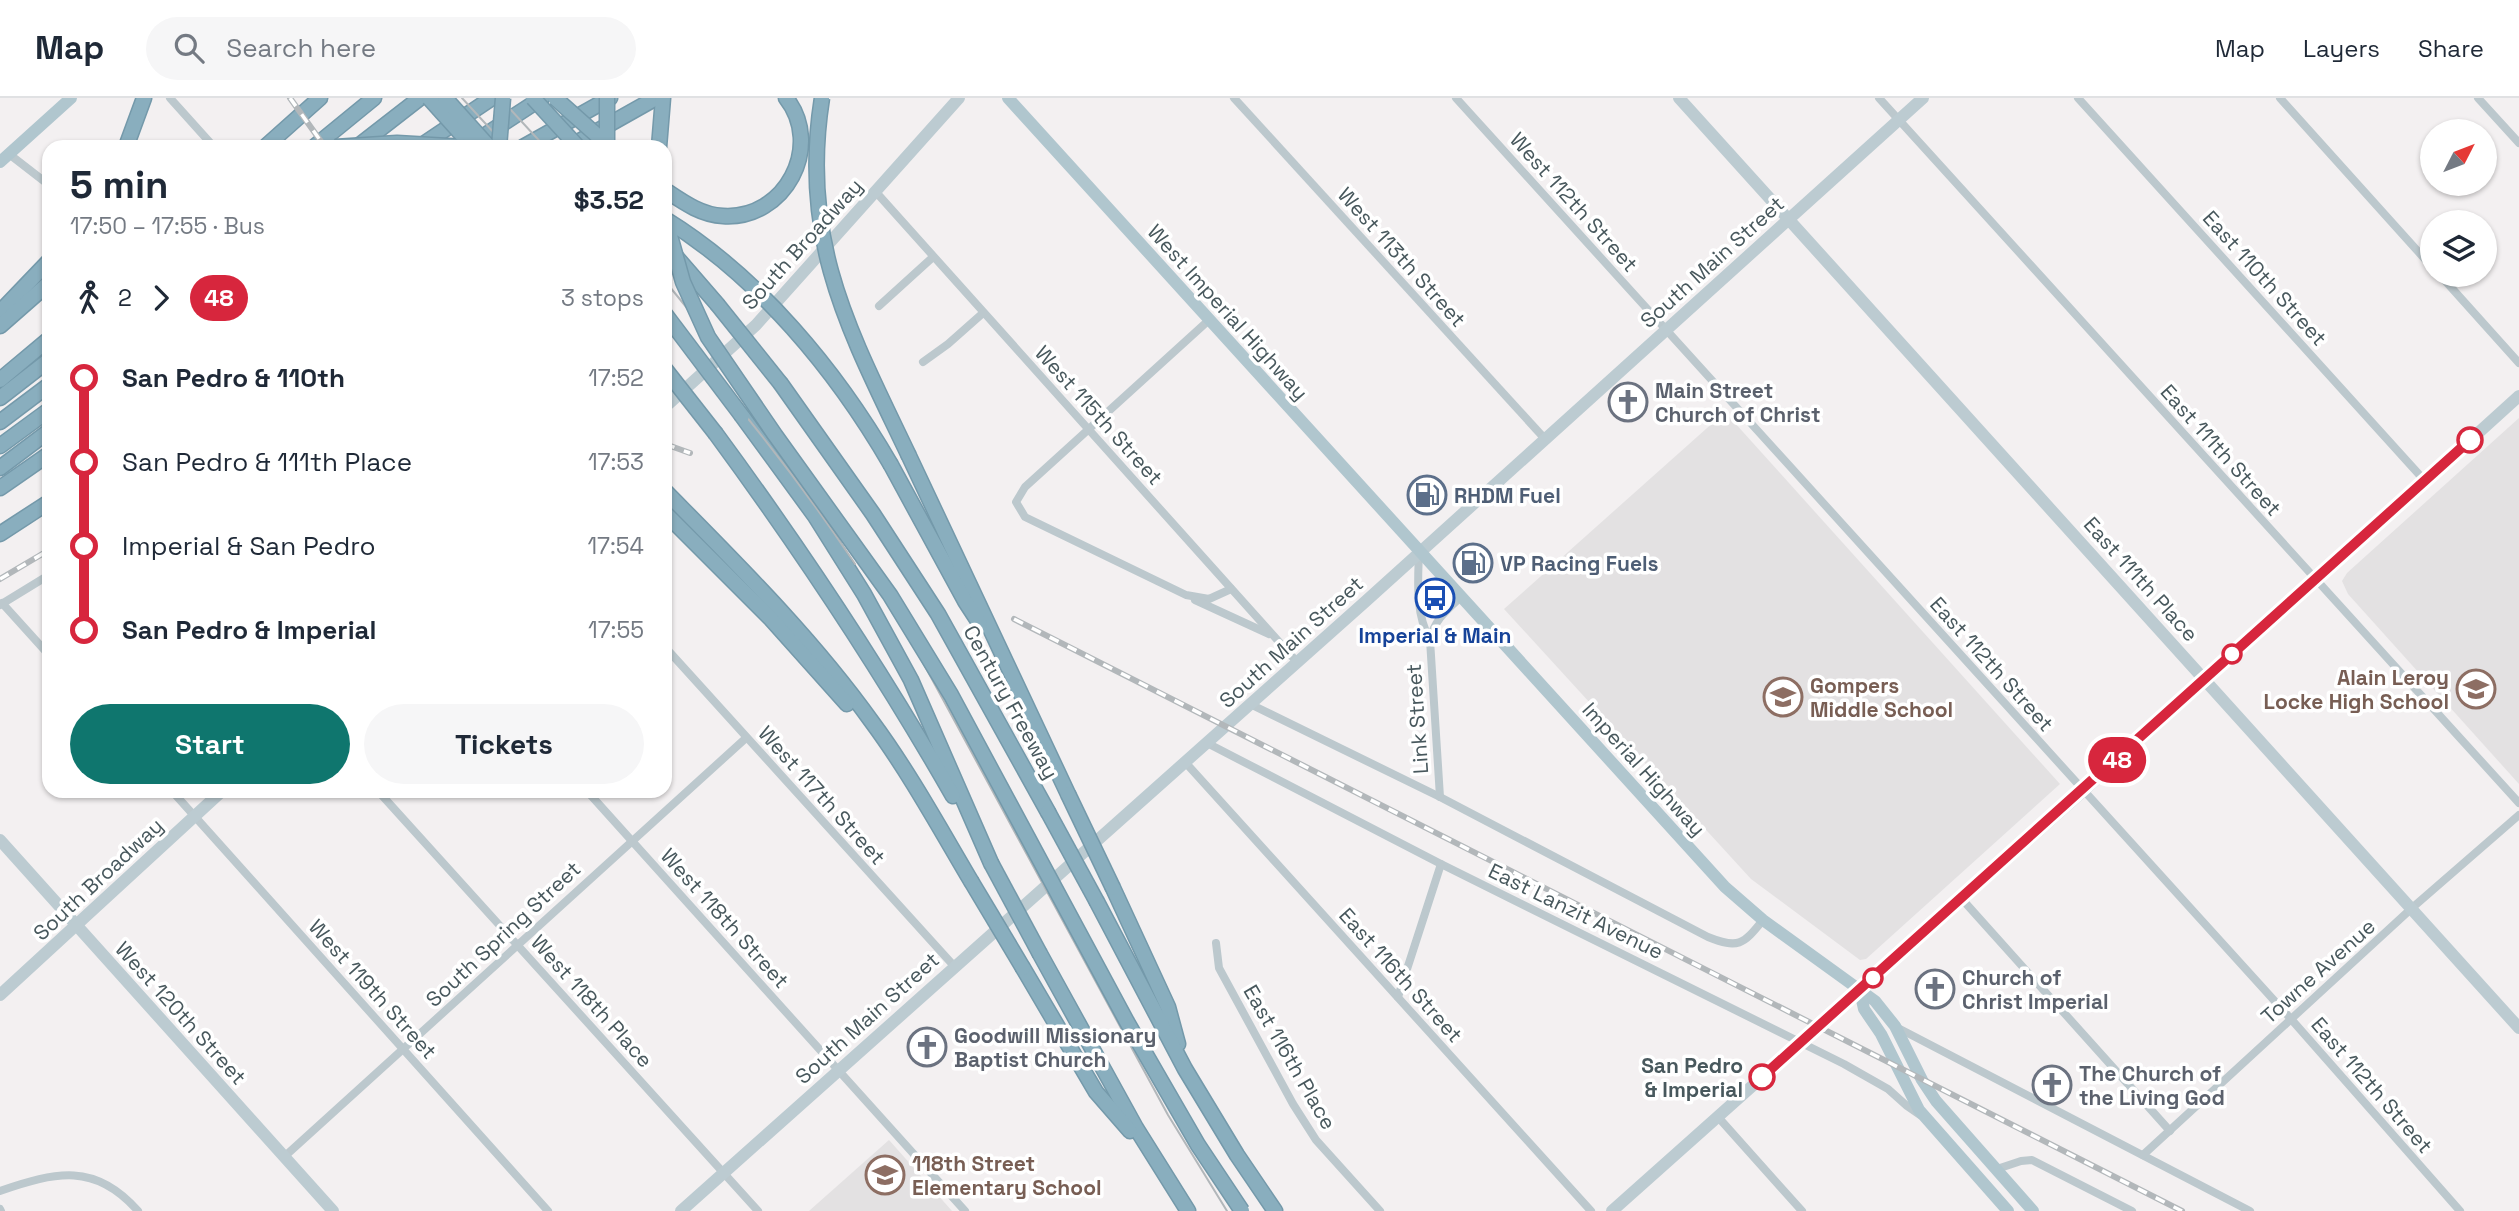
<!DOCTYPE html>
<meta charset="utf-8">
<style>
:root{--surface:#fff;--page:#f6f6f7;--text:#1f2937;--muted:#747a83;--line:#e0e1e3;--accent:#0f766e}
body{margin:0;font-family:"Space Grotesk",sans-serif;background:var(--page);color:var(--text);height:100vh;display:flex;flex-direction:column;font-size:26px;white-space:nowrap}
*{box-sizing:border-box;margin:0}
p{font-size:23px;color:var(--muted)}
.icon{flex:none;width:38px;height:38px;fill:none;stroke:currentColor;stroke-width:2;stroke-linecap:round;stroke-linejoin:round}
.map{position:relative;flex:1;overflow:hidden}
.details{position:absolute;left:42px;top:42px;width:630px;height:658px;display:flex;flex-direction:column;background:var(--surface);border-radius:21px;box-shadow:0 2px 5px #0004}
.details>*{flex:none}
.badge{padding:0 14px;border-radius:23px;font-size:24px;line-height:46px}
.needle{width:46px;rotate:48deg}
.buttons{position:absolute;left:2420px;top:21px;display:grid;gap:14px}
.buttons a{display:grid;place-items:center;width:77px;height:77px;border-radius:50%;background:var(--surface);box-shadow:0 2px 5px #0004;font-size:35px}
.map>.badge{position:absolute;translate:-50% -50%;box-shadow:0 0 0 4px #fff}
.legs{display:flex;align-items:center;gap:10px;height:77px;padding:0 28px;font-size:23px}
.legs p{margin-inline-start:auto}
.overview{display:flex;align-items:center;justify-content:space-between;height:119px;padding:0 28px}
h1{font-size:38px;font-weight:600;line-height:52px}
.button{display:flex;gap:14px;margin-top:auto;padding:14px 28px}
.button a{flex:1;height:80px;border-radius:42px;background:var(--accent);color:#fff;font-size:28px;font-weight:600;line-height:80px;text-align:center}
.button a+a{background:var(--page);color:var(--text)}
ul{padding:0 28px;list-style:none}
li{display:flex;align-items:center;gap:24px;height:84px;font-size:26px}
li i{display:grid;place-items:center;width:10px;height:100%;margin:0 9px;background:currentColor}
li i::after{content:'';width:18px;height:18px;margin:-9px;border:5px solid;border-radius:50%;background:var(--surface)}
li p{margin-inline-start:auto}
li:first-child i{background:linear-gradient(#0000 50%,currentColor 0)}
li:last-child i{background:linear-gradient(currentColor 50%,#0000 0)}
header{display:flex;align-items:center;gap:42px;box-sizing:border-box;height:98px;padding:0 35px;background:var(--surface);border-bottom:2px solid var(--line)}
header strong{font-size:33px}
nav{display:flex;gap:38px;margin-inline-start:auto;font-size:24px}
.search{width:490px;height:63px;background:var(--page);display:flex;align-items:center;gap:18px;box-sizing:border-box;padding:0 24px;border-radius:38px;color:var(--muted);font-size:26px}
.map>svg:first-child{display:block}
.education{fill:#e3e1e2}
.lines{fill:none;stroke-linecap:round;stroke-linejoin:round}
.highway-casing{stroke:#7499aa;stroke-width:17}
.street{stroke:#bcc8cd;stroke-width:8}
.secondary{stroke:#bccbd1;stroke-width:12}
.primary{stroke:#b0c6ce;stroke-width:12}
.highway{stroke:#89aebe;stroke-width:14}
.tram{stroke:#b2b7ba;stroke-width:2}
.rail-casing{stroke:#b2b7ba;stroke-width:6}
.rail{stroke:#fff;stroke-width:3.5;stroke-dasharray:10;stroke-linecap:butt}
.highway-bridge-casing{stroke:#7499aa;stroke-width:17;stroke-linecap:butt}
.highway-bridge{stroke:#89aebe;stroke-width:14}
.line-1-casing{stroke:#fff;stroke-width:16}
.line-1{stroke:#d7263d;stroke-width:10}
.stop-1-dot{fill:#fff;stroke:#d7263d;stroke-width:3.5}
.labels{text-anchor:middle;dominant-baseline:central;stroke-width:7;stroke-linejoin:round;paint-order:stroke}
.street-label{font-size:21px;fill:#48585d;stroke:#fff}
.worship-label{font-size:21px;font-weight:bold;fill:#5b616d;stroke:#fff;text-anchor:start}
.service-label{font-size:21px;font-weight:bold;fill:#4e5e75;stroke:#fff;text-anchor:start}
.transit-label{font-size:21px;font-weight:bold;fill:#164399;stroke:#fff}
.education-label{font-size:21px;font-weight:bold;fill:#785e54;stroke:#fff;text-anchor:start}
.stop-label{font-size:21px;font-weight:bold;fill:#48585d;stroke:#fff;text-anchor:end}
</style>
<header>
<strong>Map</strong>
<div class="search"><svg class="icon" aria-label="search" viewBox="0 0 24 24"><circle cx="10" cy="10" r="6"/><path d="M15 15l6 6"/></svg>Search here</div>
<nav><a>Map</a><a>Layers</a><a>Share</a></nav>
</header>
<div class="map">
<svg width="2519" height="1113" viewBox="0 0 2519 1113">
<rect width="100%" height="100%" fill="#f3f0f1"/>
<!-- education -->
<g class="education">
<path d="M 1725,314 L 2060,686 L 1866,861 L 1860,862 L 1751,781 L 1504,511 Z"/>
<path d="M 2519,320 L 2519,686 L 2348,496 L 2342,483 L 2347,475 Z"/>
<path d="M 889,1042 L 952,1113 L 809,1113 Z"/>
</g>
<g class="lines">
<defs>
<g id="highway">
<path d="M 473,45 L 542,0"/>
<path d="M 126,49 L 144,0"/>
<path d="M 265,49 L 320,0"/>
<path d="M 314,49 L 374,0"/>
<path d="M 357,49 L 420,0"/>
<path d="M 419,49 L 492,0"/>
<path d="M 523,49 L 610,0"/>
<path d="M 569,49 L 656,0"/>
<path d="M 659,49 L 663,0"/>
<path d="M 665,92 C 683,104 701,117 723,118 C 785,122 824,48 786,0"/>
<path d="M 665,146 L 717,206"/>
<path d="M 0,214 L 49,163"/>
<path d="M 0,228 L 49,185"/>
<path d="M 0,282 L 49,241"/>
<path d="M 781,286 L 873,416 L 938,516 L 1048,714"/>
<path d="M 0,300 L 49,262"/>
<path d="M 742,318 L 815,418 L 864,496 L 911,582 L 991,765"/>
<path d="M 0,324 L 49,287"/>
<path d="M 716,336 C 802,453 881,572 953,698"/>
<path d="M 0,348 L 49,312"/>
<path d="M 909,358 L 1068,696"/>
<path d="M 891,367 L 965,503 L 980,526"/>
<path d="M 0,370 L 49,333"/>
<path d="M 0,390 L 49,356"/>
<path d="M 665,393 C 737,466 812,540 872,624 C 909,674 939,729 971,783"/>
<path d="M 665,415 L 771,521 L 847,606"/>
<path d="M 0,436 L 49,404"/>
<path d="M 1113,790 L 1168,909 L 1178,946"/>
<path d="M 1097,804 L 1185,971 L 1237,1057 L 1275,1113"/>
<path d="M 1040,856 L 1136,1030 L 1188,1113"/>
<path d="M 1023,870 L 1096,994 L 1130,1033"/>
</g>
</defs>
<!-- highway casing -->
<use href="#highway" class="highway-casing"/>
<!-- street -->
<g class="street">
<path d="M 170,0 L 214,49"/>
<path d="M 1234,0 L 1545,341"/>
<path d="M 1456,0 L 2291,921 L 2460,1113"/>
<path d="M 1879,0 L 2519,705"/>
<path d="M 2078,0 L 2425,383"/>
<path d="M 2280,0 L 2432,169"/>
<path d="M 2478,0 L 2519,45"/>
<path d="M 9,56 L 49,87"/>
<path d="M 875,93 L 1297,564"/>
<path d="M 2440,177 L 2519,265"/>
<path d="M 879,208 L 933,159"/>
<path d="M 1209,222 L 1025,389 L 1016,404 L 1025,419 L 1186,497 L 1209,501 L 1231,491"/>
<path d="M 923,264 L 948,246 L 983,215"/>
<path d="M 1419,453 C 1418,483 1415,515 1430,542"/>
<path d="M 1195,502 L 1269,536"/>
<path d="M 2,505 L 49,557"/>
<path d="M 0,507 L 49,477"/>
<path d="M 665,549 L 954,868"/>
<path d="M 1250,606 L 1440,699 L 1708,839 C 1738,851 1743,847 1763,822"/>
<path d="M 1207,645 L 1441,766 L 1844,966 L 1888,991 L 1907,1008 L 1920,1017"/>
<path d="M 1185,664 L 1591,1113"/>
<path d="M 172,693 L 548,1113"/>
<path d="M 378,693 L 758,1113"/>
<path d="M 587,693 L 965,1113"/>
<path d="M 1440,699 L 1430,542 C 1434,522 1447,512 1462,498"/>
<path d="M 1961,800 L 2170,1033"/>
<path d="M 1216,845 L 1219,870 L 1293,1006 L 1316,1042 L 1380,1113"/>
<path d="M 1398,899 L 1441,766"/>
<path d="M 1896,929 L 2250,1113"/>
<path d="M 1718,1019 L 1802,1113"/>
<path d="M 2143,1057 L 2412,810 L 2519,717"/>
<path d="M 284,1059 L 746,640"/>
<path d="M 1997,1071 L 2021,1063 L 2032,1062 L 2132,1113"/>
<path d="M 0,1093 C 56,1074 95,1064 138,1113"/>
<path d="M 0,1111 L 1,1113"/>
</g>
<!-- secondary -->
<g class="secondary">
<path d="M 1679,0 L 2519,930"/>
<path d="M 665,309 L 756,227 L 959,0"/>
<path d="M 0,742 L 333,1113"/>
<path d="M 0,897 L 222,693"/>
<path d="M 681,1113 L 1366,503 L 1923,0"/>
<path d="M 1612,1113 L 2083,693 L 2519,298"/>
</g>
<!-- primary -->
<g class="primary">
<path d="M 1008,0 L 1725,789 L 1763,822 L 1875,903 L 1895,928 L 1922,982 L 1936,1003 L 2033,1113"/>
<path d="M 0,64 L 71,0"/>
<path d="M 1860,893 L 1864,911 L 1881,936 L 1919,1012 L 2008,1113"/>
</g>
<!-- highway -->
<use href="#highway" class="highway"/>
<!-- tram -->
<g class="tram">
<path d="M 462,0 L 507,49"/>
<path d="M 500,0 L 545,49"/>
<path d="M 665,183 L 727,259 L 759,303 L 888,500 L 1168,1017 L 1227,1113"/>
<path d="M 665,223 C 734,300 798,380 855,466"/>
</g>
<defs>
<g id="rail">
<path d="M 290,0 L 325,49"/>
<path d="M 665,346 L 690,355"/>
<path d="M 0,481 L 49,452"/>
<path d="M 1014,521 L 2182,1113"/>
</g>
</defs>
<!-- rail casing -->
<use href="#rail" class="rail-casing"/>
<!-- rail -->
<use href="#rail" class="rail"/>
<defs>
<g id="highway-bridge">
<path d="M 429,0 L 473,49"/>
<path d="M 445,0 L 489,49"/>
<path d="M 533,0 L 578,49"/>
<path d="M 555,0 L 610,49"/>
<path d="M 822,0 C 799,144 850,234 909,358"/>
<path d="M 335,49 L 397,45 L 466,49"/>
<path d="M 499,49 L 503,0"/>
<path d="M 607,49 L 607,0"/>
<path d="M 665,120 L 683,184 L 708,239 L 775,337 L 890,497 L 951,597 L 1127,924 L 1198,1047 L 1242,1113"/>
<path d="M 665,121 C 759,179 836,272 891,367"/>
<path d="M 717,206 L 781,286"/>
<path d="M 665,216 L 742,318"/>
<path d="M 665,271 L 716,336"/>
<path d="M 1068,696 L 1113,790"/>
<path d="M 1048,714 L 1097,804"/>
<path d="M 991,765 L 1040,856"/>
<path d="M 971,783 L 1023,870"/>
</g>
</defs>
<!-- highway-bridge casing -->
<use href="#highway-bridge" class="highway-bridge-casing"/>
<!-- highway-bridge -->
<use href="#highway-bridge" class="highway-bridge"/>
</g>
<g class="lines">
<defs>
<path id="line-1" d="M 1762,979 L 2470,342"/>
</defs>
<!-- line-1 casing -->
<use href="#line-1" class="line-1-casing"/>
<!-- line-1 -->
<use href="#line-1" class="line-1"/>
</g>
<!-- icons -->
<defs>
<symbol id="church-ring" viewBox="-11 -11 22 22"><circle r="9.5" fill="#fff" stroke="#6b7280" stroke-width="1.5"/><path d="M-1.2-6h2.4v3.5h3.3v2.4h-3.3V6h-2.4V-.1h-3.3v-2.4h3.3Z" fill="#6b7280"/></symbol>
<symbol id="fuel-ring" viewBox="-11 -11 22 22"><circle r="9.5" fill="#fff" stroke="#5c6f8a" stroke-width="1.5"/><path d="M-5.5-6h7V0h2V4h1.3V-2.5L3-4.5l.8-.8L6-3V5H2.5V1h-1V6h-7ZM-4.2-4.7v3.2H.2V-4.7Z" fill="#5c6f8a"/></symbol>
<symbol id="bus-ring" viewBox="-11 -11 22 22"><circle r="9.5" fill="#fff" stroke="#1a4fb4" stroke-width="1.5"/><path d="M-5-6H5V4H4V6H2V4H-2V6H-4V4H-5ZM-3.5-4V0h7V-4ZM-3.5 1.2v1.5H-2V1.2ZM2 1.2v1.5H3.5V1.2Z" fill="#1a4fb4"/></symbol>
<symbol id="school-ring" viewBox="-11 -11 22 22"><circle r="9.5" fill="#fff" stroke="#8d6e63" stroke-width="1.5"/><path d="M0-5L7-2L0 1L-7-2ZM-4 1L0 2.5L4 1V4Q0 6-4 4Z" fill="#8d6e63"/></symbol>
</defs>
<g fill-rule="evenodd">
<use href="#church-ring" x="1606" y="282" width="44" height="44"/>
<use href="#fuel-ring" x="1405" y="375" width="44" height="44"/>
<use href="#fuel-ring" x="1451" y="443" width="44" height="44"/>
<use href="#bus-ring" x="1413" y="478" width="44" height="44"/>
<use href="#school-ring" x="2454" y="569" width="44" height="44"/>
<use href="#school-ring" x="1761" y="577" width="44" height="44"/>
<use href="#church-ring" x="1913" y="869" width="44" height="44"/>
<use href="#church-ring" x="905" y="927" width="44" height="44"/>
<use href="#church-ring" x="2030" y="965" width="44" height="44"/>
<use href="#school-ring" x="863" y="1055" width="44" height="44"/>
</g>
<!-- markers -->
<g class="stop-1-dot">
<circle cx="2470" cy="342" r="12"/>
<circle cx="2232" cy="556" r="9"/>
<circle cx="1873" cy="880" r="9"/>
<circle cx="1762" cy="979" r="12"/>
</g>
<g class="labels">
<!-- street labels -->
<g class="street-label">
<text transform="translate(1574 104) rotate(48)">West 112th Street</text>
<text transform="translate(802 146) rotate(-48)">South Broadway</text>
<text transform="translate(1402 159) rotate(48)">West 113th Street</text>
<text transform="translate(1712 164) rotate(-42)">South Main Street</text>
<text transform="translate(2265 180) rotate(48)">East 110th Street</text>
<text transform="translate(1228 214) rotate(48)">West Imperial Highway</text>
<text transform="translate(1099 317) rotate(48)">West 115th Street</text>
<text transform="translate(2221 352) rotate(48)">East 111th Street</text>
<text transform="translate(2141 481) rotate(48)">East 111th Place</text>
<text transform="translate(1291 544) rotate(-42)">South Main Street</text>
<text transform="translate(1992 566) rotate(48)">East 112th Street</text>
<text transform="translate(1011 604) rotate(61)">Century Freeway</text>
<text transform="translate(1417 621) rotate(-94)">Link Street</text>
<text transform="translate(1644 671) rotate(48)">Imperial Highway</text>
<text transform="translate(822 697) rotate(48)">West 117th Street</text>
<text transform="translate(98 781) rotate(-43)">South Broadway</text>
<text transform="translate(1576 813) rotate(26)">East Lanzit Avenue</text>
<text transform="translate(725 820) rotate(48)">West 118th Street</text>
<text transform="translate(503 836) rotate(-43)">South Spring Street</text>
<text transform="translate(2318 873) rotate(-42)">Towne Avenue</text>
<text transform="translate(1401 877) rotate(48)">East 116th Street</text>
<text transform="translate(373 891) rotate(48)">West 119th Street</text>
<text transform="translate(592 903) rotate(48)">West 118th Place</text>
<text transform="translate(181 915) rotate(48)">West 120th Street</text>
<text transform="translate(867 920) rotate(-42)">South Main Street</text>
<text transform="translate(1290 959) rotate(60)">East 116th Place</text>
<text transform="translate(2372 987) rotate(49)">East 112th Street</text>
</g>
<!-- worship labels -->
<g class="worship-label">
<text x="1655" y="292">Main Street<tspan x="1655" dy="24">Church of Christ</tspan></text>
<text x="1962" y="879">Church of<tspan x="1962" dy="24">Christ Imperial</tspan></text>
<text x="954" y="937">Goodwill Missionary<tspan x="954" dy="24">Baptist Church</tspan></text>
<text x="2079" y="975">The Church of<tspan x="2079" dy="24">the Living God</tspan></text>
</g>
<!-- service labels -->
<g class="service-label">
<text x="1454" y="397">RHDM Fuel</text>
<text x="1500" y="465">VP Racing Fuels</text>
</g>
<!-- transit labels -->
<g class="transit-label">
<text x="1435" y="537">Imperial &amp; Main</text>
</g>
<!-- education labels -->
<g class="education-label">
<text x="2449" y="579" text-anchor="end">Alain Leroy<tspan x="2449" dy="24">Locke High School</tspan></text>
<text x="1810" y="587">Gompers<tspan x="1810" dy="24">Middle School</tspan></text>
<text x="912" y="1065">118th Street<tspan x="912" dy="24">Elementary School</tspan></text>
</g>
<!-- stop labels -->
<g class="stop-label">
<text x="1743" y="967">San Pedro<tspan x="1743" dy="24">&amp; Imperial</tspan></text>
</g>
</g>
</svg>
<div class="buttons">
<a><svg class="needle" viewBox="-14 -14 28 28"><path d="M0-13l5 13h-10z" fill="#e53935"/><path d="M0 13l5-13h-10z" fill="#747a83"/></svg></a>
<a><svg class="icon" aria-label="layers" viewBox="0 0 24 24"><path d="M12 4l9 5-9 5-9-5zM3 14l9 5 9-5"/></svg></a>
</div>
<b class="badge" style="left:2117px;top:662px;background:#d7263d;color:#fff">48</b>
<section class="details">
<div class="overview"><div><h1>5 min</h1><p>17:50 – 17:55 · Bus</p></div><b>$3.52</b></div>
<div class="legs"><svg class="icon" aria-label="walk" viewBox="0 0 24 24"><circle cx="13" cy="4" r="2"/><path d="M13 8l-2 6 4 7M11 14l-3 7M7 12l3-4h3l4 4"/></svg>2<svg class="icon" aria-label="forward" viewBox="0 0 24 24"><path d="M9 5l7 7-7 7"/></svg><b class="badge" style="background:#d7263d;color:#fff">48</b><p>3 stops</p></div>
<ul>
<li><i style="color:#d7263d"></i><b>San Pedro &amp; 110th</b><p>17:52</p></li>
<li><i style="color:#d7263d"></i><span>San Pedro &amp; 111th Place</span><p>17:53</p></li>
<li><i style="color:#d7263d"></i><span>Imperial &amp; San Pedro</span><p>17:54</p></li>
<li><i style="color:#d7263d"></i><b>San Pedro &amp; Imperial</b><p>17:55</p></li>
</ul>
<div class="button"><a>Start</a><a>Tickets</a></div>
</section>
</div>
